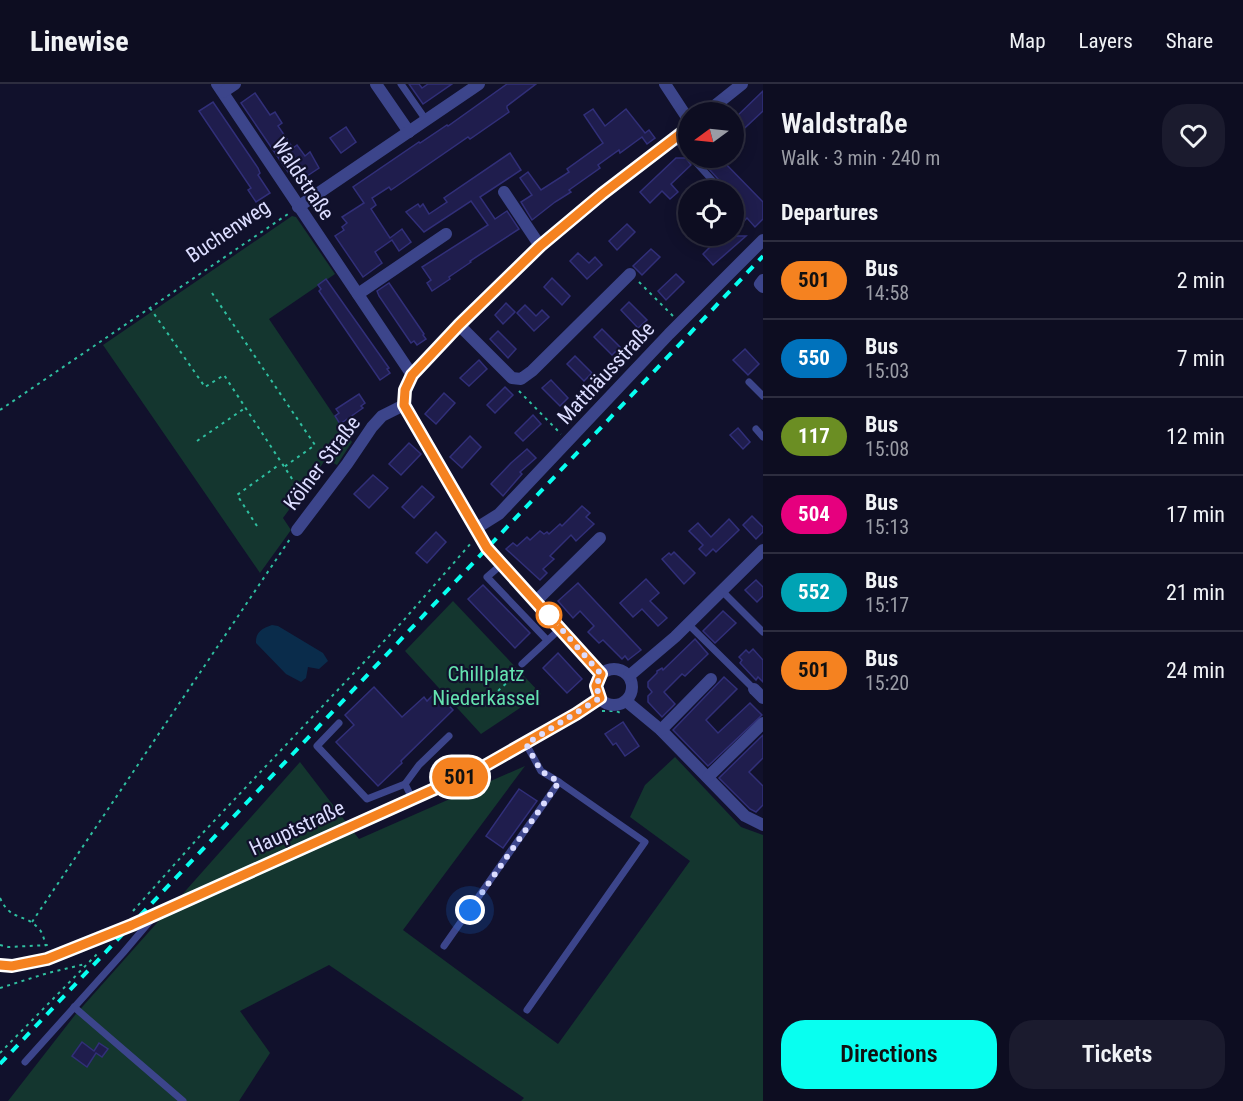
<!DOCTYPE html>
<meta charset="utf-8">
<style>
:root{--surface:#0d0d21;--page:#1b1b2e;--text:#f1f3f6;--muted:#9a9ca5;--line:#2d2d3f;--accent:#08fff0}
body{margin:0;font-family:"Roboto Condensed",sans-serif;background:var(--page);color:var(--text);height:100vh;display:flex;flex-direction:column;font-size:22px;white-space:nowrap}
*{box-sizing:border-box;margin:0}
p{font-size:20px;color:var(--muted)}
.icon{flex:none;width:33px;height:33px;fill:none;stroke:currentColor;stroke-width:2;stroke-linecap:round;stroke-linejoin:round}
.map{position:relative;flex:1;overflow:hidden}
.side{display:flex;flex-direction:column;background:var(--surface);width:480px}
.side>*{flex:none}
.badge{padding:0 12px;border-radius:20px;font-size:21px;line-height:39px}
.needle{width:39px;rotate:255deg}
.controls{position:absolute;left:678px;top:18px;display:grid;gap:12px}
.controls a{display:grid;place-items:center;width:66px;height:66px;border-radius:50%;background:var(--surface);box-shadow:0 3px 15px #0003,0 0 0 2px var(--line);font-size:30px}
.you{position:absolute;width:30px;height:30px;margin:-15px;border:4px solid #fff;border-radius:50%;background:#1a73e8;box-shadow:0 0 0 9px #1a73e833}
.map>.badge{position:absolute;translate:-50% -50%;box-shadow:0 0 0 3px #fff}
h2{padding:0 18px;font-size:22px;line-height:54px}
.round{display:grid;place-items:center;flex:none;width:63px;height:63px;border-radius:24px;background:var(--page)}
.overview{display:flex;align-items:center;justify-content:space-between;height:102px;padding:0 18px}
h1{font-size:28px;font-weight:600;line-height:45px}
.button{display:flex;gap:12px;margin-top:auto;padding:12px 18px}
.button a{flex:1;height:69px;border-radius:24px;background:var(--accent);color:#111;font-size:24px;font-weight:600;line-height:69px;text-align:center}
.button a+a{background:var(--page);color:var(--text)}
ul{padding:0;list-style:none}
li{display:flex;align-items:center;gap:18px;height:78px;padding:0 18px;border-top:2px solid var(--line)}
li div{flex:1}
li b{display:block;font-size:22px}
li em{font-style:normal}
li .badge{min-width:66px;font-weight:700;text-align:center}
header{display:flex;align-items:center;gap:36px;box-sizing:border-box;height:84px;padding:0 30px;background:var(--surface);border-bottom:2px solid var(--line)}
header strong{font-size:28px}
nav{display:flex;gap:33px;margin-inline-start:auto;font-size:21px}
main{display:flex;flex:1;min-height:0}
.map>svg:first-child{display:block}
.green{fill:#14362f}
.water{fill:#0a2c4b}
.building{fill:#1f1d4d;stroke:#312f79;stroke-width:1.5}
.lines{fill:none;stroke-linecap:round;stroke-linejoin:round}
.path{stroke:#2fbfa0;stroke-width:2;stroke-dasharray:3 4.5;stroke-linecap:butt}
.service{stroke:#3c458b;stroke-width:7}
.minor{stroke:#3c458b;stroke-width:12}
.tertiary{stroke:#3c458b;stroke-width:12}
.rail{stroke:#08fff0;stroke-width:4;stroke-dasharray:9 8;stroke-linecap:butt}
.line-casing{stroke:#fff;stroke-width:14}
.line{stroke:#f58220;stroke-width:9}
.walk{stroke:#dcddff;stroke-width:6;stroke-dasharray:0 10.8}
.stop-dot{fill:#fff;stroke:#f58220;stroke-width:3}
.labels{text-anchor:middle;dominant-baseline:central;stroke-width:4.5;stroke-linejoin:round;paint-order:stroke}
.street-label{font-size:21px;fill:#dcddff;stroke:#11112c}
.park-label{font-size:21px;fill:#64e2af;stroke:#11112c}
</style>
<header>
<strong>Linewise</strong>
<nav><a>Map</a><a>Layers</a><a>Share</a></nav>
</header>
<main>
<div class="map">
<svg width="763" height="1017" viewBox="0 0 763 1017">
<rect width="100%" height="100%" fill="#11112c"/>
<!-- green -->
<g class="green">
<path d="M 292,132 L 296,133 L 335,190 L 269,235 L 352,358 L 337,381 L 326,375 L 283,434 L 291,446 L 260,489 L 103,261 Z"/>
<path d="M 453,517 L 541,610 L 481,650 L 405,567 Z"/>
<path d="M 675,673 L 741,743 L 763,751 L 763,1017 L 521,1017 L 524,1014 L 329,881 L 240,927 L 270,969 L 239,1017 L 8,1017 L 75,931 L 300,678 L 359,755 L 525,682 L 403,846 L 558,960 L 690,777 L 630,733 L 645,701 Z"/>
</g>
<!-- water -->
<path class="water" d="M 272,541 L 278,542 L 323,569 L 328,577 L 319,585 L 308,583 L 306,594 L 301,598 L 286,590 L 256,559 C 255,548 263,544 272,541 Z"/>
<!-- building -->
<g class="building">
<path d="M 409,0 L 419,0 L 422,4 L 428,0 L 452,0 L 423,20 Z"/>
<path d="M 507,0 L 536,0 L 507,22 L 507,24 L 509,28 L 470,55 L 468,53 L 391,106 L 389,103 L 372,114 L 376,121 L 371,125 L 390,154 L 402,145 L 411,158 L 399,167 L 392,156 L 375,168 L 382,179 L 363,193 L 335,152 L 344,146 L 342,143 L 347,139 L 342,133 L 364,119 L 353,103 L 419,58 L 420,59 L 447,41 L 448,42 Z"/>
<path d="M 763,7 L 763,27 L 734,54 L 734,35 Z"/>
<path d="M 255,9 L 270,31 L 275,28 L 282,39 L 278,42 L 293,64 L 297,61 L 305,72 L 310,68 L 319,84 L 304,94 L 296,82 L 288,88 L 241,19 Z"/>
<path d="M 213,18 L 258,84 L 260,89 L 258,91 L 270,109 L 256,118 L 248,106 L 251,104 L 199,27 Z"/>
<path d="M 593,25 L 605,42 L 626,25 L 645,49 L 649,46 L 655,54 L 647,60 L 642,53 L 620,69 L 619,66 L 598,81 L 600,84 L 569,106 L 571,108 L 555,118 L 532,136 L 521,118 L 532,111 L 520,94 L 528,88 L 541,106 L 569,88 L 567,85 L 603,59 L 584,31 Z"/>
<path d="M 346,43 L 356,58 L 341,69 L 330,54 Z"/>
<path d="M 510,69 L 521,86 L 480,113 L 495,135 L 507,127 L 519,145 L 470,177 L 471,178 L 449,193 L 450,195 L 432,207 L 427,199 L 431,196 L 422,183 L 488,141 L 471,117 L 424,148 L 406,128 L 418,120 L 420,123 L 423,120 L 429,130 L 447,118 L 444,114 Z"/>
<path d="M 676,74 L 686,74 L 691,81 L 671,100 L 678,108 L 670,115 L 662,107 L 650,119 L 640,108 Z"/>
<path d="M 699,74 L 720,74 L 763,118 L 763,135 L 755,143 L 747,134 L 734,147 L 734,106 L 706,106 L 716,100 L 718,95 Z"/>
<path d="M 627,140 L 635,148 L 617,166 L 609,157 Z"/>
<path d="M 704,152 L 746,152 L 713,181 L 703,170 L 712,161 Z"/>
<path d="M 651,165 L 660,173 L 642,191 L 633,182 Z"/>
<path d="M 578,169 L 589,179 L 595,173 L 602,181 L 587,195 L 570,177 Z"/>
<path d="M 676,190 L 684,198 L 666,216 L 658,207 Z"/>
<path d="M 552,194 L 570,212 L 562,221 L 544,203 Z"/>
<path d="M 326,195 L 389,284 L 387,285 L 390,289 L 380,296 L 319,207 L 321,205 L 318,201 Z"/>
<path d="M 389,199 L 424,250 L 423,251 L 426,255 L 417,261 L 414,257 L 411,259 L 379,212 L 377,207 Z"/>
<path d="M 629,218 L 647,236 L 638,244 L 621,226 Z"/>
<path d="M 506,219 L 515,228 L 503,240 L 495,231 Z"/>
<path d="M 525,221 L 536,232 L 542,226 L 549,233 L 534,247 L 517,229 Z"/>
<path d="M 602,245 L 620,263 L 612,271 L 594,253 Z"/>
<path d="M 498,247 L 516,265 L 508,274 L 490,255 Z"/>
<path d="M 745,265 L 759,280 L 748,291 L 733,276 Z"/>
<path d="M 575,272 L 592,289 L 584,297 L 567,280 Z"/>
<path d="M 479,276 L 487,285 L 469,302 L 460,294 Z"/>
<path d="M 551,296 L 568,314 L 560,322 L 542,304 Z"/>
<path d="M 505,303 L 513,311 L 495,329 L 487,321 Z"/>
<path d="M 444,309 L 455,319 L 436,340 L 425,330 Z"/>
<path d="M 359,310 L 365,319 L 361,322 L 363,324 L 340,340 L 335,332 L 339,329 L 336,325 Z"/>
<path d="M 533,331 L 541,340 L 523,357 L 515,349 Z"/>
<path d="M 738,344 L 750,358 L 743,365 L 730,351 Z"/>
<path d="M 470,352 L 481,363 L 462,384 L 450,373 Z"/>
<path d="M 409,359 L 421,370 L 401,391 L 389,380 Z"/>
<path d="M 527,365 L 536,374 L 520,388 L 522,390 L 503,412 L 491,400 L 511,379 Z"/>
<path d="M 373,391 L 388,404 L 369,424 L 354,410 Z"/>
<path d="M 422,402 L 434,413 L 414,434 L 402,423 Z"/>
<path d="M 582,422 L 590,429 L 586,433 L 594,440 L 576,457 L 571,451 L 550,472 L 554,475 L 543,485 L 547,489 L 540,496 L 506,465 L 513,459 L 517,462 L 527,453 L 530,456 L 540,447 L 544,450 L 547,448 L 549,450 L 560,440 L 562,442 Z"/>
<path d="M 752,432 L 763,443 L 763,448 L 756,455 L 743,441 Z"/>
<path d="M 729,435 L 739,446 L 716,468 L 713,465 L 706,472 L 699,465 L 703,461 L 689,447 L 698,439 L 711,453 Z"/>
<path d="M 436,448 L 446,458 L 427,479 L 416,469 Z"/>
<path d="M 674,468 L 695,489 L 684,500 L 662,475 L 669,469 L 671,471 Z"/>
<path d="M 646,495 L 659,509 L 650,517 L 667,534 L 658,542 L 642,525 L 633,533 L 620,519 Z"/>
<path d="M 756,496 L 763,503 L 763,512 L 757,518 L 745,506 Z"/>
<path d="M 578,499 L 641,566 L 628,576 L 625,572 L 622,575 L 603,556 L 599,559 L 588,548 L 594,542 L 580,527 L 573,534 L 558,517 Z"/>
<path d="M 483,501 L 530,549 L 515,564 L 468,515 Z"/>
<path d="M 723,527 L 736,539 L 715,559 L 703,547 Z"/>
<path d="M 695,555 L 708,570 L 685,592 L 682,590 L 664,608 L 675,620 L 662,633 L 648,618 L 648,612 L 652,608 L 648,603 L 648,598 L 657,589 L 657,587 L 662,584 L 663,586 Z"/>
<path d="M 753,565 L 763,576 L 763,598 L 758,593 L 756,596 L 740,579 L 742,576 L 739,573 L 746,566 L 749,569 Z"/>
<path d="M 558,569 L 582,595 L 567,609 L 543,584 Z"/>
<path d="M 724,593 L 737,605 L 706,636 L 718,649 L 750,619 L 762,631 L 708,682 L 673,646 Z"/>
<path d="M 374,603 L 402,633 L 424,613 L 427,617 L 436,608 L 453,626 L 401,677 L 402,679 L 378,702 L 336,658 L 354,641 L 345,631 Z"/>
<path d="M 623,638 L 639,662 L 625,672 L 616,659 L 613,661 L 605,650 Z"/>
<path d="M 763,651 L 763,674 L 749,688 L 763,702 L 763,721 L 756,728 L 750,725 L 719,694 Z"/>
<path d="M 519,705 L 537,717 L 503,764 L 486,752 Z"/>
<path d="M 82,958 L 94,967 L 99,959 L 108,965 L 102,973 L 96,969 L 87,983 L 72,972 Z"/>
</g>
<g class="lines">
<!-- path -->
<g class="path">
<path d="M 639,198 L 673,232"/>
<path d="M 212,209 L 315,361 L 284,383"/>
<path d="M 150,224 L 205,303 L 224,291 L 302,410 L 307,414"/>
<path d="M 519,307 L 561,350"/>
<path d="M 0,326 L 288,130"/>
<path d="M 197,357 L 245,324"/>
<path d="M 257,442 L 237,411 L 280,380"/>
<path d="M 487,617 L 511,595 L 517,588"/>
<path d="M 602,627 L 616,627 L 623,630"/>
<path d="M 0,814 C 11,838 25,829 38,844 C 43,848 44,856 46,862"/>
<path d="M 133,827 L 198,754 L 403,537 L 472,458"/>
<path d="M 32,838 L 290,455"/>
<path d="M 0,861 L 8,863 L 48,861"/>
<path d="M 0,904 L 48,889 L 85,880"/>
<path d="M 0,969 L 99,868"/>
</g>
<!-- service -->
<g class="service">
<path d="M 401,0 L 426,36"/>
<path d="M 675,54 L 688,69"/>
<path d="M 692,74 L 712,96"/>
<path d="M 749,298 L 763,312"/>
<path d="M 756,345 L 763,353"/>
<path d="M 502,480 L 487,493 L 547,556"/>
<path d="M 722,507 L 763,548"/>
<path d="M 688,540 L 754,605"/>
<path d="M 522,580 L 561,544"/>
<path d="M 339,639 L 317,662 L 367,715 L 405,700"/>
<path d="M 526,660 L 541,687 L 559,698 L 645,758 L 527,926"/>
<path d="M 412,714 L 405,700 L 419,681 L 449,652"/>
<path d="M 444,862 L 559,698"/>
<path d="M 74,923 L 183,1017"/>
<path d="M 25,978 L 123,869 L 151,836"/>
</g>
<!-- minor -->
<g class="minor">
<path d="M 217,0 L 412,291"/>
<path d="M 376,0 L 409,48"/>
<path d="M 665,0 L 688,35"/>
<path d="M 223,8 L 235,0"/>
<path d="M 504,108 L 540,162"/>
<path d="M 298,123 L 479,0"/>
<path d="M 763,196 L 760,200 L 763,203"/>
<path d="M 358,210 L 446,150"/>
<path d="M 459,241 L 512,294 L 521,295 L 532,287 L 630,190"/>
<path d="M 475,445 L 499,430 L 669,250 L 763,156"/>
<path d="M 297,446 L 347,380 L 372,343 L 382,332 L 404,321"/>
<path d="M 536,517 L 600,454"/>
<path d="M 754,605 L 763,614"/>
<path d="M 626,617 L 661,646 L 745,732 L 763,741"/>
<path d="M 661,646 L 711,595"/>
<path d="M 708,693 L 763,639"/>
</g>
<!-- tertiary -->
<g class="tertiary">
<path d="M 707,28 L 742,0"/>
<circle cx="614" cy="603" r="18"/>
<path d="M 601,590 L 487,464 L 404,321 L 405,306 L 412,291 L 459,241 L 540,162 L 602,110 L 688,44"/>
<path d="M 629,592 L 675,553 L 763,466"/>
<path d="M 0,882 L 12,882 L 47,875 L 132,841 L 481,684 L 576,630 L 600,614"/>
</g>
<!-- rail -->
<path class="rail" d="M 0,980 L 763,172"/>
</g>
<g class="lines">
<defs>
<path id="line" d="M 0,881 L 12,882 L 47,875 L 132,841 L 481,684 L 576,630 L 600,614 L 596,602 L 601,590 L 487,464 L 404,321 L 405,306 L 412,291 L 459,241 L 540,162 L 602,110 L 688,44"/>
</defs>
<!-- line casing -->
<use href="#line" class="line-casing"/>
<!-- line -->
<use href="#line" class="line"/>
<!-- walk -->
<path class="walk" d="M 470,826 L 559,698 L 541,687 L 526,660 L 600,614 L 596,602 L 601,590 L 549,531"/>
</g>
<!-- markers -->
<circle class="stop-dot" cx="549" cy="531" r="12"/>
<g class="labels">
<!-- street labels -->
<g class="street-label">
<text transform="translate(303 95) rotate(56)">Waldstraße</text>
<text transform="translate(228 147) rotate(-34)">Buchenweg</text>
<text transform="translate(606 289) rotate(-47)">Matthäusstraße</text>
<text transform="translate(322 379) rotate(-53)">Kölner Straße</text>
<text transform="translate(297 744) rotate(-25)">Hauptstraße</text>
</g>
<!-- park labels -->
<g class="park-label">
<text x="486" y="590">Chillplatz<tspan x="486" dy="24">Niederkassel</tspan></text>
</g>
</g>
</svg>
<div class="controls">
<a><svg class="needle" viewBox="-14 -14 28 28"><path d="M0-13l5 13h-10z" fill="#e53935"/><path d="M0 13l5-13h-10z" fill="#9a9ca5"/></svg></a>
<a><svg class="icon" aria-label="locate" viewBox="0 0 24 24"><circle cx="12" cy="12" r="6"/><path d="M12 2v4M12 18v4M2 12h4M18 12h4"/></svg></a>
</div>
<div class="you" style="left:470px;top:826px"></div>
<b class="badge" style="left:460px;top:693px;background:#f58220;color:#111">501</b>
</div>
<section class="side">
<div class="overview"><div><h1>Waldstraße</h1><p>Walk · 3 min · 240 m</p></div><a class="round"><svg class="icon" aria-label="heart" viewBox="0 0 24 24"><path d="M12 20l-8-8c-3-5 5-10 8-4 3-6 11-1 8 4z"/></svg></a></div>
<h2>Departures</h2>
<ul>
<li><span class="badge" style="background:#f58220;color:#111">501</span><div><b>Bus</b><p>14:58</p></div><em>2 min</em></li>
<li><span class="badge" style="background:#0072bc;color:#fff">550</span><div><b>Bus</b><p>15:03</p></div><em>7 min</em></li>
<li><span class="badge" style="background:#6b8e23;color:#fff">117</span><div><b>Bus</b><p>15:08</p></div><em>12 min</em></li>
<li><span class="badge" style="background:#e6007e;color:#fff">504</span><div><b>Bus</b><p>15:13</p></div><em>17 min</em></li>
<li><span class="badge" style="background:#00a3b4;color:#fff">552</span><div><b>Bus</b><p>15:17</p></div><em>21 min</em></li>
<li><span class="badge" style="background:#f58220;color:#111">501</span><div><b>Bus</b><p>15:20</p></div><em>24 min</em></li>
</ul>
<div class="button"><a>Directions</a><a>Tickets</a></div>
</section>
</main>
